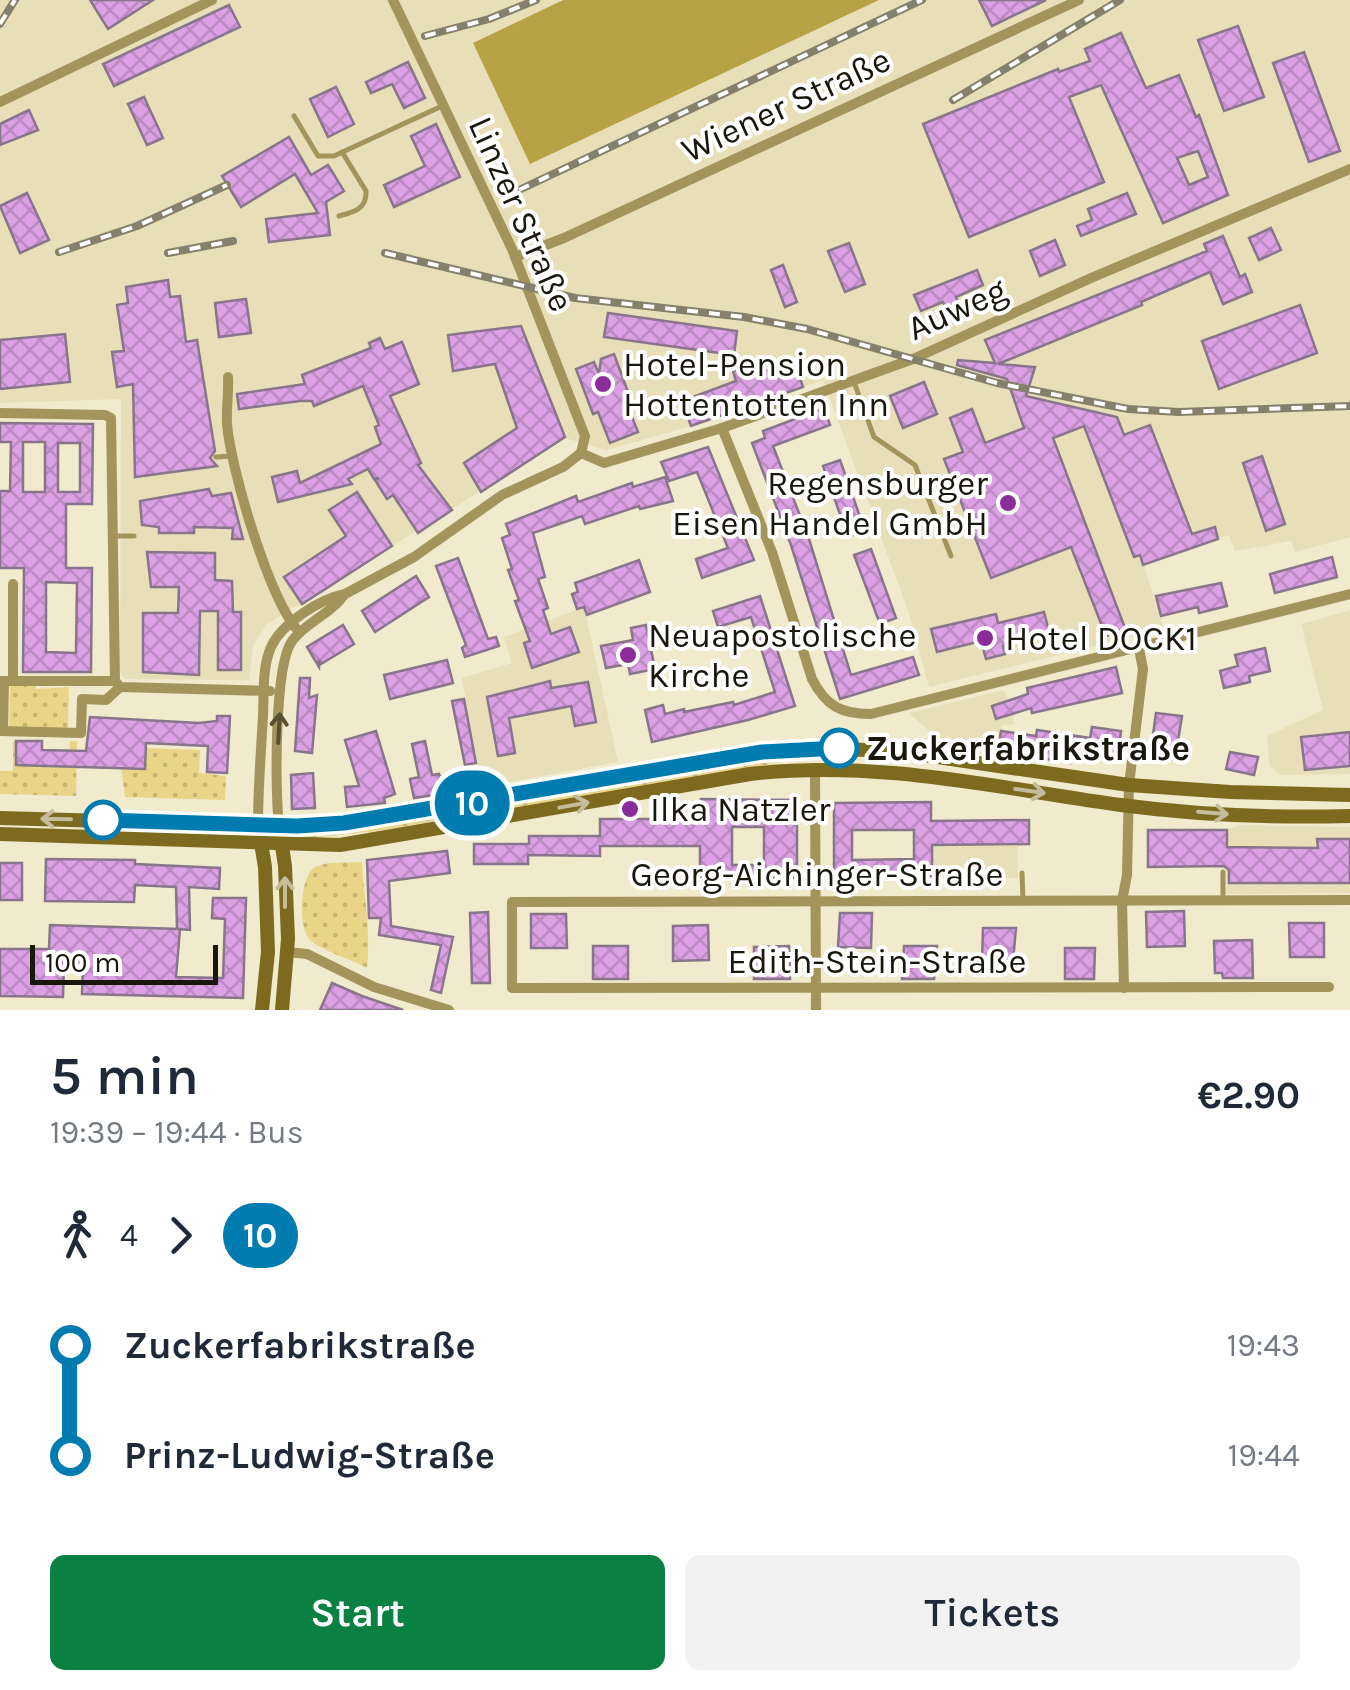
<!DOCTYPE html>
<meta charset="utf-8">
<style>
:root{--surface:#fff;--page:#f2f2f3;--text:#1f2937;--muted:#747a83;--accent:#0b8043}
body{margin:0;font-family:Karla,sans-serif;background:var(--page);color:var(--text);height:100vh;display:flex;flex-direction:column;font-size:38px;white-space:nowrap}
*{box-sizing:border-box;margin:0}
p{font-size:32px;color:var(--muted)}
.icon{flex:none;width:55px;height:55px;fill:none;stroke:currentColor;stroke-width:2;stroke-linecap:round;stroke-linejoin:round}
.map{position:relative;height:1010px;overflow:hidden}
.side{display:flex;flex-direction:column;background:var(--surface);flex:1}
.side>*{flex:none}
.badge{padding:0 20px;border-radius:32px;font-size:35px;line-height:65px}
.scale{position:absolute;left:30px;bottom:25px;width:188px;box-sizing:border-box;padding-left:10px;border:5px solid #19170c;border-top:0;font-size:28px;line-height:35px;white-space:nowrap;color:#19170c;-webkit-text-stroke:8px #fff;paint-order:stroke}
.map>.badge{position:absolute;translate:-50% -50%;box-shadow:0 0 0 5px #fff}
.legs{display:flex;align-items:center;gap:15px;height:110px;padding:0 50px;font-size:32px}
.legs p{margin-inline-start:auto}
.summary{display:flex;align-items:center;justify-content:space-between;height:170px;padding:0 50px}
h1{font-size:55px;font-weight:600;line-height:75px}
.cta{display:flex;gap:20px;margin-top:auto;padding:20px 50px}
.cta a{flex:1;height:115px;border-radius:15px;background:var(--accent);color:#fff;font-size:40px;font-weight:600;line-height:115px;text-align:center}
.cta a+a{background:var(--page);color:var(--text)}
ul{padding:0 50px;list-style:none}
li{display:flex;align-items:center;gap:35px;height:110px;font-size:38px}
li i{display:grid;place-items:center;width:15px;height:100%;margin:0 12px;background:currentColor}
li i::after{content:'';width:25px;height:25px;margin:-12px;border:8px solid;border-radius:50%;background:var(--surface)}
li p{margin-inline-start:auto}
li:first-child i{background:linear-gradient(#0000 50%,currentColor 0)}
li:last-child i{background:linear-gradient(currentColor 50%,#0000 0)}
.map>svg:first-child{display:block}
.built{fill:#e8dfb9}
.green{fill:url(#green-dots)}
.water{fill:#b8a246}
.building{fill:url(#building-cross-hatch);stroke:#88758b;stroke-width:2.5;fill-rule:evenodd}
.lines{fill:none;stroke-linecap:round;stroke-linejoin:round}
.lane{stroke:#a2945b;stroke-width:5}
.street{stroke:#a2945b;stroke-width:10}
.secondary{stroke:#7c6a1f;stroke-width:14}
.rail-casing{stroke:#85806c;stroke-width:8}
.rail{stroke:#fff;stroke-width:4;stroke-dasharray:11;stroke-linecap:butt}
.oneway{stroke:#574f30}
.oneway2{stroke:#c4bc9a}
.line-1-casing{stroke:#fff;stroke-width:22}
.line-1{stroke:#007cb1;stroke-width:15}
.poi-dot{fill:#8a2d98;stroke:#fff;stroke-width:4}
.stop-1-dot{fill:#fff;stroke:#007cb1;stroke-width:5}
.labels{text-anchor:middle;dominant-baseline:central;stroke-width:8;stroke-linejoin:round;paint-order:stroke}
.street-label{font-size:35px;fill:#19170c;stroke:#fff}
.poi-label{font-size:35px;fill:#19170c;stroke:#fff;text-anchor:start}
.stop-label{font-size:35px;font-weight:bold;fill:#19170c;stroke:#fff;text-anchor:start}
</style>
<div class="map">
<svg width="1350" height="1010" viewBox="0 0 1350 1010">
<defs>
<pattern id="green-dots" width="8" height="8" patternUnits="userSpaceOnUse" patternTransform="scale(2.5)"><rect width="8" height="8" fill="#e9d587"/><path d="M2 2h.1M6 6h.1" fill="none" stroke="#c7b673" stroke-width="1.8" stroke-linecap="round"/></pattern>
<pattern id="building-cross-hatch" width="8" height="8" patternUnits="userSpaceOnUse" patternTransform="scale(2.5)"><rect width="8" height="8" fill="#dca1e5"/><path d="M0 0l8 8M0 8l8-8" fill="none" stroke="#bc8ac3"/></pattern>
</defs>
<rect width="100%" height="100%" fill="#f1eacc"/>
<!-- built -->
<g class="built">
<path d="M 0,0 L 562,0 L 473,43 L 531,163 L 879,0 L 1350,0 L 1350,537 L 1295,552 L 1291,541 L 1235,551 L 1229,535 L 1196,545 L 1144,565 L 1164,629 L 929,687 L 909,613 L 823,380 L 691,426 L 606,450 L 565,438 L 266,625 L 253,646 L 249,680 L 124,679 L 120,672 L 121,399 L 0,403 Z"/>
<path d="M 584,607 L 618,762 L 482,787 L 462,678 L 512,663 L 504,637 Z"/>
<path d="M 1350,610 L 1350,774 L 1281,775 L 1269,766 L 1267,736 L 1323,710 L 1301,624 Z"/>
<path d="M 1004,690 L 1015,724 L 1002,725 L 997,751 L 931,740 L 928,730 L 909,713 Z"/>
<path d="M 1238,825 L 1350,827 L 1350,893 L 1226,894 L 1227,830 Z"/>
<rect x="932" y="845" width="86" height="33"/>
</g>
<!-- green -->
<g class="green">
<path d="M 10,686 L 36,686 L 36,689 L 69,687 L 68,728 L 9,728 Z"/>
<path d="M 13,741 L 16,741 L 16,765 L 69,765 L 70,741 L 77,741 L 76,796 L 0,794 L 0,771 L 13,771 Z"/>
<path d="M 146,748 L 200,750 L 199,773 L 226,776 L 225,800 L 125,797 L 121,767 L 145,768 Z"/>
<path d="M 775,757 L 776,763 L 377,831 L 309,838 L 309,835 L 377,828 L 443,813 Z"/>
<path d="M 362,862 C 364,897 371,933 367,968 C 353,960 320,950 310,940 C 298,928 299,877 315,867 C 328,861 348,863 362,862 Z"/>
</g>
<!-- water -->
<path class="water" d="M 563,0 L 879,0 L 530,164 L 473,43 Z"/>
<!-- building -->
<g class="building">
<path d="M 90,0 L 153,0 L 108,29 Z"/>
<path d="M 979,0 L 1046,0 L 992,26 Z"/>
<path d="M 229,5 L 240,27 L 114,86 L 103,64 Z"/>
<path d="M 1238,26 L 1264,97 L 1224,111 L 1198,40 Z"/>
<path d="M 1121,33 L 1146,88 L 1179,75 L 1196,117 L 1199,115 L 1228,195 L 1163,223 L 1101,85 L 1069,97 L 1104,182 L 969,237 L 923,124 L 1058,69 L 1059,72 L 1090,61 L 1085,49 ZM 1198,151 L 1208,177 L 1189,185 L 1177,158 Z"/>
<path d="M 1304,52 L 1340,151 L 1309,162 L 1273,63 Z"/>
<path d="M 408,62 L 425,98 L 404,108 L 392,84 L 371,93 L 366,82 Z"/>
<path d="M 336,87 L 354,124 L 328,137 L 310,99 Z"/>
<path d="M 144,97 L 163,138 L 147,145 L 128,104 Z"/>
<path d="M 29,110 L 38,130 L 0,145 L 0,124 Z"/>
<path d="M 436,124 L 460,177 L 394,207 L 384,185 L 425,166 L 411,136 Z"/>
<path d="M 289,137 L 311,175 L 328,165 L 344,191 L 326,202 L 330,235 L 269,242 L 266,219 L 318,213 L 295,174 L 241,207 L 222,176 Z"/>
<path d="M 27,193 L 49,240 L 20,253 L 0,206 Z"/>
<path d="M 1127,193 L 1136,214 L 1081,236 L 1077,226 L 1092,220 L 1088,209 Z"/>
<path d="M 1271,228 L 1281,250 L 1259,260 L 1249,238 Z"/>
<path d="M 1223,236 L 1240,277 L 1245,274 L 1252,292 L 1223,304 L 1210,272 L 1141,302 L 1142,305 L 998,364 L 1035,367 L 1026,396 L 1117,417 L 1124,435 L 1150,425 L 1192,534 L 1215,527 L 1218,539 L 1143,565 L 1140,555 L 1134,557 L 1084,426 L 1053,438 L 1125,628 L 1106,636 L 1071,547 L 991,578 L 944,459 L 963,452 L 950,418 L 972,409 L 985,443 L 1024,428 L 1007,379 L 957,365 L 958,360 L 995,363 L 985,340 L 1207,251 L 1204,244 Z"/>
<path d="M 1055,240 L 1065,265 L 1040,276 L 1030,251 Z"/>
<path d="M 849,243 L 865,284 L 845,292 L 828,251 Z"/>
<path d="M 783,265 L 797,302 L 785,307 L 771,270 Z"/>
<path d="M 977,270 L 983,285 L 956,297 L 960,308 L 948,313 L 943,302 L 921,311 L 914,295 Z"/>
<path d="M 168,280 L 170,297 L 180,296 L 186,342 L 197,340 L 215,451 L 210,458 L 217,466 L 135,477 L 133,384 L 117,387 L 112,352 L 124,351 L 117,305 L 128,303 L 126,287 Z"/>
<path d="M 246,299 L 251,333 L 219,337 L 215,303 Z"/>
<path d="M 1300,305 L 1317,353 L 1219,389 L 1202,341 Z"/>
<path d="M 608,313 L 737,331 L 734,355 L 604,337 Z"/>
<path d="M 521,326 L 565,437 L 481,492 L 464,463 L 517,428 L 495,364 L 453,371 L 448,335 Z"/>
<path d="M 65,334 L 70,382 L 0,389 L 0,340 Z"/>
<path d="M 380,338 L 385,349 L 402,342 L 419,384 L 390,396 L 421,463 L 418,465 L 452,510 L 418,533 L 393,495 L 387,499 L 375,480 L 379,478 L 374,479 L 368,469 L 348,479 L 352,484 L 278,502 L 272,477 L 297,471 L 300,483 L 381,444 L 375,427 L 379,425 L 363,386 L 314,406 L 312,401 L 300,401 L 239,409 L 237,394 L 305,384 L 302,375 L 371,348 L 369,343 Z"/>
<path d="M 614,354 L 631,400 L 626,402 L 638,432 L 610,443 L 598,412 L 593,414 L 576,369 L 594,362 L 599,374 L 601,359 Z"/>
<path d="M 794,361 L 803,387 L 691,426 L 682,401 L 736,381 L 733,371 L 762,362 L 765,371 Z"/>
<path d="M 924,382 L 937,414 L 903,428 L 890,396 Z"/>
<path d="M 824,408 L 830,425 L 773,446 L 809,539 L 851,675 L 913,657 L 919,675 L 840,699 L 791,545 L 752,443 L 765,438 L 763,431 Z"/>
<path d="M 0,423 L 93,424 L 92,504 L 66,504 L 66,568 L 92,568 L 91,672 L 23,672 L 24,568 L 0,568 L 0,491 L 10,491 L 11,442 L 0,442 ZM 23,442 L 45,442 L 45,492 L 23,492 ZM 58,443 L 80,443 L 80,492 L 58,492 ZM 46,582 L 77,583 L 76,653 L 46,652 Z"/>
<path d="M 708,447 L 754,560 L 702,578 L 696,559 L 728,548 L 697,472 L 669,481 L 661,462 Z"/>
<path d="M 1262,456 L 1285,524 L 1266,531 L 1243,463 Z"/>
<path d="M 840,460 L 865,531 L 848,537 L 823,466 Z"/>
<path d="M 665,477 L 673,501 L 640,509 L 639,506 L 585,524 L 582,516 L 533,533 L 545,577 L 538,579 L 548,608 L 543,610 L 551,634 L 570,627 L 579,652 L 532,668 L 524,643 L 530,641 L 515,601 L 519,600 L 508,570 L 512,569 L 502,538 L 510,535 L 506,524 L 576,496 L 578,502 L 632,483 L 633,487 Z"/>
<path d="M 209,489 L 212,496 L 231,493 L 243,539 L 232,539 L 233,528 L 194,527 L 194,533 L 159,533 L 159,527 L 142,525 L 140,501 Z"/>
<path d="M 357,492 L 392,546 L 302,604 L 284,577 L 346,536 L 329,510 Z"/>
<path d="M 871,549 L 896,618 L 880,624 L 854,555 Z"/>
<path d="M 147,552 L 215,553 L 215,580 L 232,581 L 233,612 L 241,612 L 241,670 L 218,670 L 218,611 L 200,611 L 199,675 L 143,672 L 143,613 L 178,613 L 179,587 L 151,587 Z"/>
<path d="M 1332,557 L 1337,577 L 1275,593 L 1270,574 Z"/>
<path d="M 458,558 L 488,639 L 496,637 L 499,646 L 465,657 L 462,648 L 466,645 L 436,566 Z"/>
<path d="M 639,560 L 650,592 L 587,615 L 584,607 L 577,609 L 572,594 L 578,592 L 575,583 Z"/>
<path d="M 416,576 L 429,597 L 375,632 L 362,611 Z"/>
<path d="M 1221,583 L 1227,606 L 1199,613 L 1198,607 L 1161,616 L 1156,596 Z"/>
<path d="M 760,596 L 795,706 L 748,720 L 652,742 L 645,710 L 663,705 L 665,714 L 684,709 L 684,712 L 733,702 L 734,705 L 775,692 L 751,617 L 718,627 L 713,611 Z"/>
<path d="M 1044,612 L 1050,635 L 1003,646 L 1005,654 L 986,659 L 981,641 L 937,652 L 931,629 L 996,614 L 998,623 Z"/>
<path d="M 343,625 L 354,644 L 321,664 L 319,660 L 319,667 L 307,647 Z"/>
<path d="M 646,625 L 655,669 L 630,674 L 628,664 L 606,668 L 601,646 L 633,640 L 631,628 Z"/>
<path d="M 1265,648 L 1270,671 L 1249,676 L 1250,682 L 1224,688 L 1220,671 L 1238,666 L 1235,655 Z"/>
<path d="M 447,660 L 453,683 L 390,699 L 384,675 Z"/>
<path d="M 1116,667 L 1122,693 L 1032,713 L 1031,708 L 996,719 L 992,706 L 1028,694 L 1027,688 Z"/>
<path d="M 300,678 L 310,678 L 309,698 L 317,695 L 312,753 L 295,751 Z"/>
<path d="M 550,681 L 551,688 L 588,682 L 596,722 L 575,726 L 571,706 L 509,718 L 515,753 L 498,756 L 487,697 Z"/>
<path d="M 464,699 L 476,763 L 465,765 L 452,701 Z"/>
<path d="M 1156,713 L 1182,716 L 1175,760 L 1150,756 Z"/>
<path d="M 217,716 L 230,716 L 227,773 L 207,772 L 208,746 L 146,743 L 145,769 L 16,765 L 16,741 L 42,741 L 42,750 L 86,751 L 90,717 L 199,723 L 217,721 Z"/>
<path d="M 1092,727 L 1121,731 L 1118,754 L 1073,746 L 1070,763 L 998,751 L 1001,731 L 1036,736 L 1037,730 L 1090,738 Z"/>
<path d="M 376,731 L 395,794 L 384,798 L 385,803 L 347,807 L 345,787 L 359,786 L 345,740 Z"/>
<path d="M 1350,732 L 1350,766 L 1305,770 L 1301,737 Z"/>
<path d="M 425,741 L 432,775 L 439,774 L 440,777 L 474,771 L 477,788 L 414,798 L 410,779 L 419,777 L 412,744 Z"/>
<path d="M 1230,752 L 1258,757 L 1254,775 L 1226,769 Z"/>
<path d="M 313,773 L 315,808 L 292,809 L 291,775 Z"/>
<path d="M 701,799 L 797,800 L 797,878 L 700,877 L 700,846 L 600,846 L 600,856 L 528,855 L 528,864 L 474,864 L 474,844 L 529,844 L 529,836 L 600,836 L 600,819 L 701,819 ZM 732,827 L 764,827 L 764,865 L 732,865 Z"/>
<path d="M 931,802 L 931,821 L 1029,820 L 1029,844 L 932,845 L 932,876 L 834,877 L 834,803 ZM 852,830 L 914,830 L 914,859 L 852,860 Z"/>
<path d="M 1148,830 L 1227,830 L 1227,847 L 1318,848 L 1317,839 L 1350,839 L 1350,883 L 1229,883 L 1229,870 L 1224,866 L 1148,867 Z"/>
<path d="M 447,851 L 450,873 L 389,881 L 391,926 L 453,937 L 441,993 L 431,990 L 441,945 L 379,935 L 381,918 L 369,918 L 367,860 Z"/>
<path d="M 46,859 L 135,860 L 135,864 L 220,868 L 219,889 L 189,887 L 190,930 L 177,929 L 176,887 L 135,885 L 134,902 L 45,901 Z"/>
<rect x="0" y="863" width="22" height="37"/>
<path d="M 213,898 L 246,898 L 243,998 L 82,994 L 83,963 L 64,962 L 63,997 L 0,996 L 0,949 L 49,949 L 50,925 L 180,929 L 176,977 L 223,978 L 225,919 L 212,918 Z"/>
<path d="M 1184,911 L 1185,946 L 1147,947 L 1146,912 Z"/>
<path d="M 488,912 L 490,983 L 472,983 L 470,913 Z"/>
<path d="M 840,913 L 872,913 L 871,948 L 838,947 Z"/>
<path d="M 531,914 L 566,914 L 567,948 L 531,948 Z"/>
<path d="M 1289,923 L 1324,923 L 1324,957 L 1290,957 Z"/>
<path d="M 708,925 L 709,960 L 673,961 L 673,926 Z"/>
<path d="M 983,928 L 1016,928 L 1013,961 L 982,961 Z"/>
<path d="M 1252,940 L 1253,978 L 1223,978 L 1222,973 L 1215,973 L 1214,941 Z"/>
<rect x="593" y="946" width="35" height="33"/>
<path d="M 789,946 L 790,979 L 754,979 L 754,947 Z"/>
<path d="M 904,946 L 937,946 L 934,979 L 902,979 Z"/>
<path d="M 1065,948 L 1095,948 L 1094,979 L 1065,979 Z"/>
<path d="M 332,983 L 362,996 L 403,1010 L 320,1010 Z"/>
</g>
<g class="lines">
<!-- lane -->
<g class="lane">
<path d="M 294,116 L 318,156 L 334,156 L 442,106"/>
<path d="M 339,216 C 354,212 367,209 366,191 L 342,152"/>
<path d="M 854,382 L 874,437 L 915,465 L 951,556"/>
<path d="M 216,457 L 232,456"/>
<path d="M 115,536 L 134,536"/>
<path d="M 1022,873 L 1023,900"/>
<path d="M 1223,899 L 1223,872"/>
</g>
<!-- street -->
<g class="street">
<path d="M 393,0 L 512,249 L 585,436 L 581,453"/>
<path d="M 0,102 L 212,0"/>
<path d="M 515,257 L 564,238 L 1079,0"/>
<path d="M 228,377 C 229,393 226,408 227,424 C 231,470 269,599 299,632"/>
<path d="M 0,413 L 105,415 L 111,418 L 115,681"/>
<path d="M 722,428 L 772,552 L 812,679 C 826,706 841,714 871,714 L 1350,594"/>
<path d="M 581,453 L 604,463 L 722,428 L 913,359 L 1091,278 L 1350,169"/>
<path d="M 0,681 L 115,681"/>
<path d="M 13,681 L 13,584"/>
<path d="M 115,681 L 120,687 L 270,691"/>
<path d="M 0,731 L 81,733 L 82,699 L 106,700 L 120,687"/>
<path d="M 3,731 L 4,681"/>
<path d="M 815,768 L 816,1010"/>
<path d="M 258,825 C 258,788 261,752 263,716 C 264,693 262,668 271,647 C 282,623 320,599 345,594 L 414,557 L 502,495 L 563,467 L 581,453"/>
<path d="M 279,826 C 275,792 274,666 292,641 C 306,622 331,614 344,595"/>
<path d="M 288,952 L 307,954 L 374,987 L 449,1010"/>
<path d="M 1329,987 L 512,988 L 512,902 L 1350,900"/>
<path d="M 1124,988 L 1122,901 L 1127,875 L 1129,785 L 1143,669 L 1139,649"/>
</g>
<!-- secondary -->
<g class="secondary">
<path d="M 0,818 L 279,826 L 344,823 L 704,761 L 808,748 L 896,751 L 1129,785 L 1230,792 L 1350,795"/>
<path d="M 258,825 L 265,867 L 268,952 L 262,1010"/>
<path d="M 279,826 L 285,866 L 288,939 L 282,1010"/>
<path d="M 0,834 L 340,845 L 750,774 C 875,759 998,788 1121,805 C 1196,815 1274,818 1350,816"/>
</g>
<defs>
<g id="rail">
<path d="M 0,24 L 15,0"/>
<path d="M 425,36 L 489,19 L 536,0"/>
<path d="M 953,100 L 1120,0"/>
<path d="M 519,190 L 922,0"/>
<path d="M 59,252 L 137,226 L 227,185"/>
<path d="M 168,253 L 233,241"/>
<path d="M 385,253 L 575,298 L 744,317 L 807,329 L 997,383 L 1128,409 L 1179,412 L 1350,406"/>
</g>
</defs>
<!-- rail casing -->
<use href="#rail" class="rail-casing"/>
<!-- rail -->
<use href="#rail" class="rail"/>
</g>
<!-- one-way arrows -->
<defs><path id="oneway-shaft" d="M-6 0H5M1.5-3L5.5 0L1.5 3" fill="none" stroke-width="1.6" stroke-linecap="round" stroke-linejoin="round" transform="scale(2.5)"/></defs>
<use class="oneway" href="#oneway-shaft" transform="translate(279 728) rotate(-87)"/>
<g class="oneway2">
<use href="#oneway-shaft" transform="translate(1030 791) rotate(8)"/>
<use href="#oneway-shaft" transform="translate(574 805) rotate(-10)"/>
<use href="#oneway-shaft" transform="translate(1213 813) rotate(5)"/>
<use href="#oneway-shaft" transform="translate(56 819) rotate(-179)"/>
<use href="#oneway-shaft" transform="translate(285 892) rotate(-90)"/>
</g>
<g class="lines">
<defs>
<path id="line-1" d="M 103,820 L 297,826 L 344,823 L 762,752 L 839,748"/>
</defs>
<!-- line-1 casing -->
<use href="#line-1" class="line-1-casing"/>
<!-- line-1 -->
<use href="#line-1" class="line-1"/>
</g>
<!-- markers -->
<g class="poi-dot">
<circle cx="603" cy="384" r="10"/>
<circle cx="1008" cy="503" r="10"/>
<circle cx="985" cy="638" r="10"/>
<circle cx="628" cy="655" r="10"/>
<circle cx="630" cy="809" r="10"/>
</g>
<g class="stop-1-dot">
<circle cx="839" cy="748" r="18"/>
<circle cx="103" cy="820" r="18"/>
</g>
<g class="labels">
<!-- street labels -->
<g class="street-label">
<text transform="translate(786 105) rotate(-25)">Wiener Straße</text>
<text transform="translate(521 214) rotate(66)">Linzer Straße</text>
<text transform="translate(957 309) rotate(-24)">Auweg</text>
<text x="817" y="874">Georg-Aichinger-Straße</text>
<text x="877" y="961">Edith-Stein-Straße</text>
</g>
<!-- poi labels -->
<g class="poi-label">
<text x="623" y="364">Hotel-Pension<tspan x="623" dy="40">Hottentotten Inn</tspan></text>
<text x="988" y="483" text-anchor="end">Regensburger<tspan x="988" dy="40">Eisen Handel GmbH</tspan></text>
<text x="648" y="635">Neuapostolische<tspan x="648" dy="40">Kirche</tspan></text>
<text x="1005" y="638">Hotel DOCK1</text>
<text x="650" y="809">Ilka Natzler</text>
</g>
<!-- stop labels -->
<g class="stop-label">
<text x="866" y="748">Zuckerfabrikstraße</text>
</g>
</g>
</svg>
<div class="scale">100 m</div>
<b class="badge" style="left:472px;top:803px;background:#007cb1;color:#fff">10</b>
</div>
<section class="side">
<div class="summary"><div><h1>5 min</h1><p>19:39 – 19:44 · Bus</p></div><b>€2.90</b></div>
<div class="legs"><svg class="icon" aria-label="walk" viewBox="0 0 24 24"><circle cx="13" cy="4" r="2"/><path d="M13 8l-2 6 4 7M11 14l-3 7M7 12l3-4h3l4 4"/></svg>4<svg class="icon" aria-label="forward" viewBox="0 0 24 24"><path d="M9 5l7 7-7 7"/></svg><b class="badge" style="background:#007cb1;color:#fff">10</b></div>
<ul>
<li><i style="color:#007cb1"></i><b>Zuckerfabrikstraße</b><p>19:43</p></li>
<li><i style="color:#007cb1"></i><b>Prinz-Ludwig-Straße</b><p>19:44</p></li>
</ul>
<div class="cta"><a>Start</a><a>Tickets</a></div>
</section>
